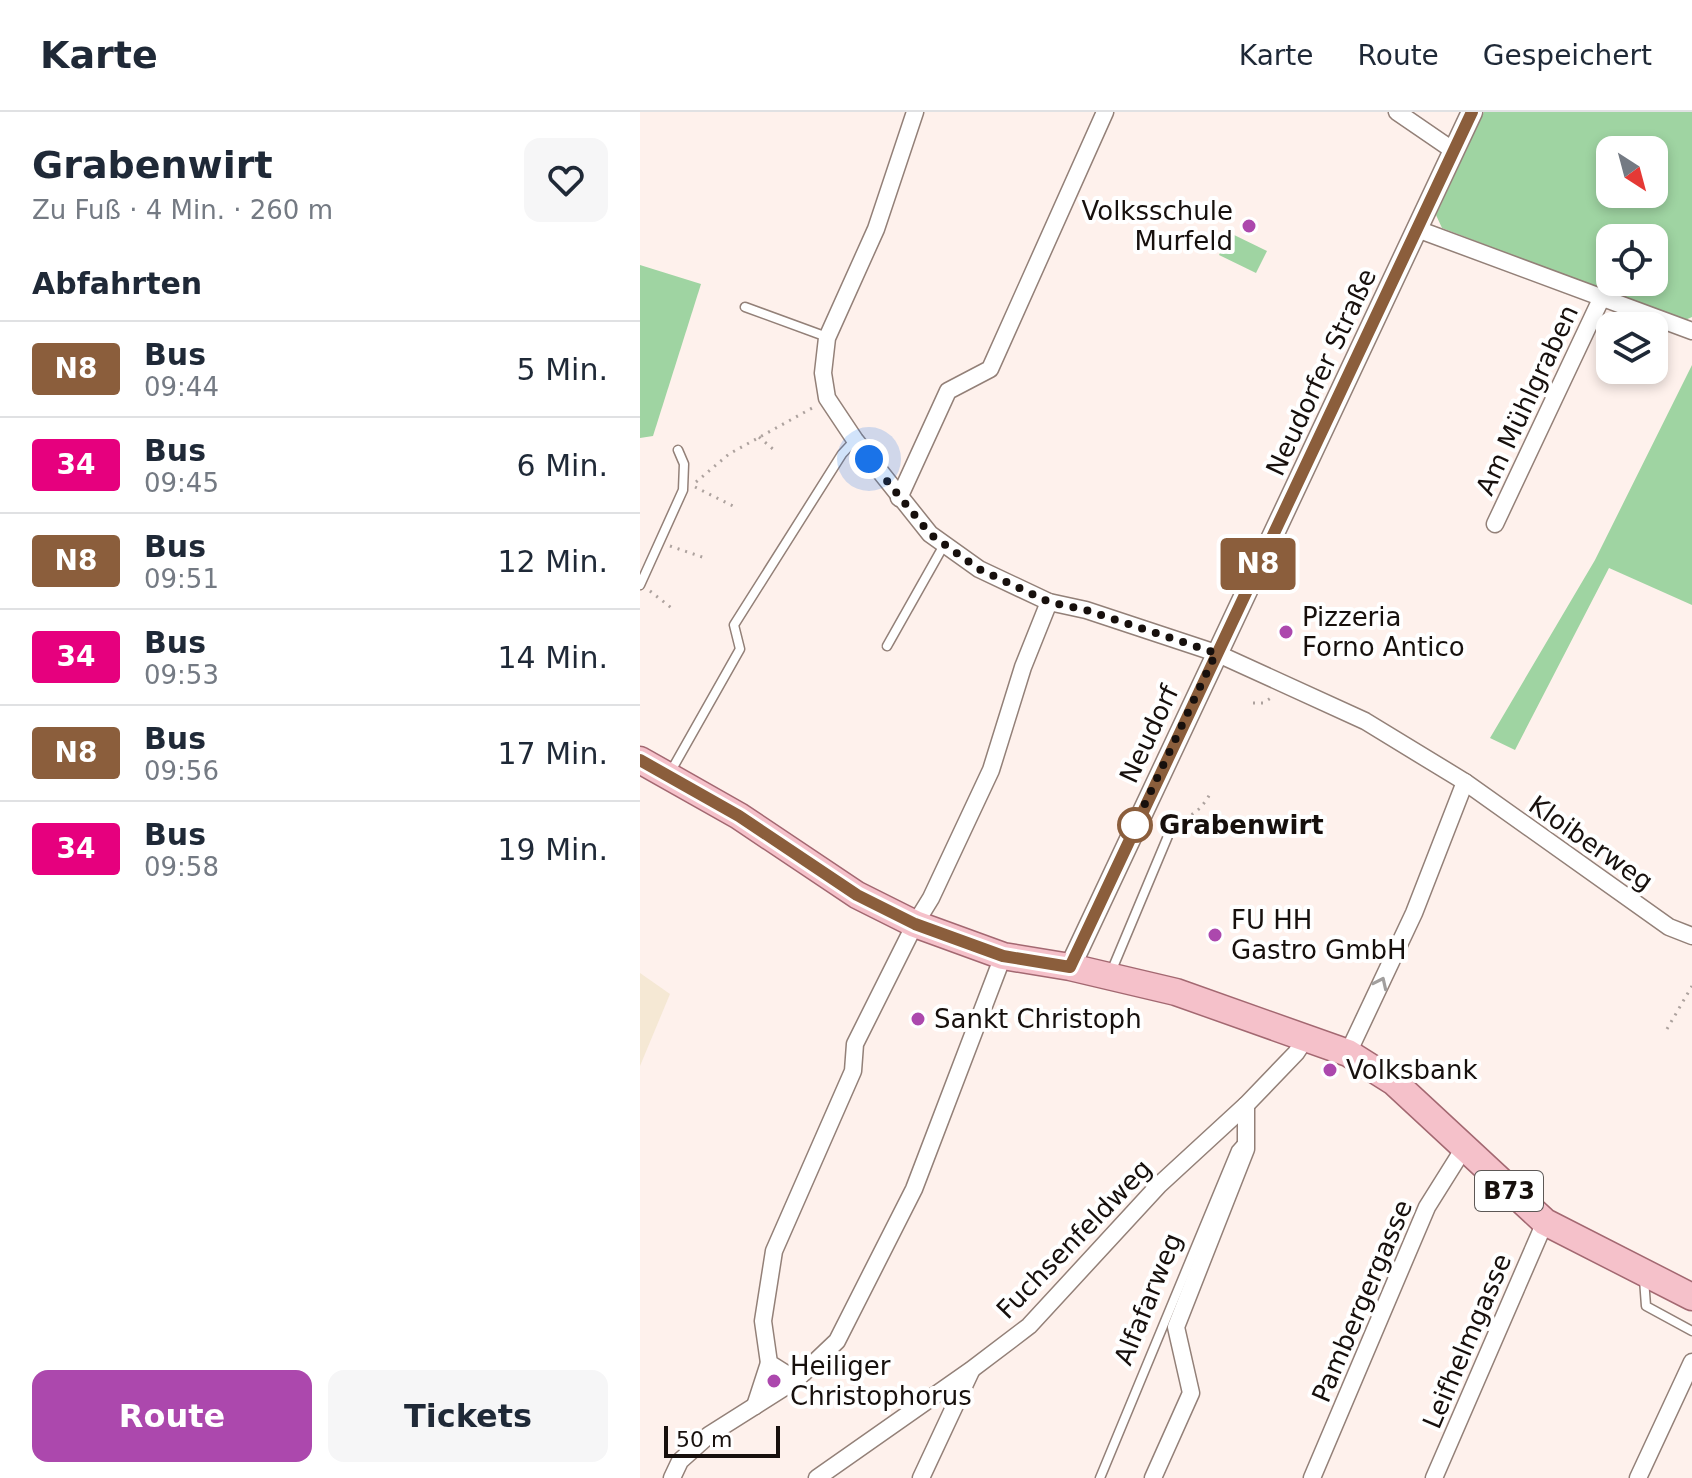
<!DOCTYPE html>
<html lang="de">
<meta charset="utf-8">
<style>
:root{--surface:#fff;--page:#f6f6f7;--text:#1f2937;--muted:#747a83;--line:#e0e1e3;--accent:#ac48ad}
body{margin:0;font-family:"DejaVu Sans",sans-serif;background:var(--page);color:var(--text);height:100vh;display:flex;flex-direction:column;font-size:30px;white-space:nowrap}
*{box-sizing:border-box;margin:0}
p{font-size:26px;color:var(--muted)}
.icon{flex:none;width:44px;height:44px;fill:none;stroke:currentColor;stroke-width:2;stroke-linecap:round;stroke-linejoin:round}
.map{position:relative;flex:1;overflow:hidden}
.panel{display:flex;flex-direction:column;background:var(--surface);width:640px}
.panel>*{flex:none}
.badge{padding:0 16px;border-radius:6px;font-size:28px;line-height:52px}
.needle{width:52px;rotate:144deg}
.tools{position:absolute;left:956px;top:24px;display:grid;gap:16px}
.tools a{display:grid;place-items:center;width:72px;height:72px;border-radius:16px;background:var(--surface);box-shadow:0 4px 12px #0003;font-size:40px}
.scale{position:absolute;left:24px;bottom:20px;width:116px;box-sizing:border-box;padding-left:8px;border:4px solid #17100d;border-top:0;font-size:22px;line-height:28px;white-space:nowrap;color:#17100d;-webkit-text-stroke:6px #fff;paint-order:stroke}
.you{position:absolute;width:40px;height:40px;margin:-20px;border:6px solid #fff;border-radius:50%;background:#1a73e8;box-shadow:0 0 0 12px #1a73e833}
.map>.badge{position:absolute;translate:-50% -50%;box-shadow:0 0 0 4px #fff}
h2{padding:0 32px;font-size:30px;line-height:72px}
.round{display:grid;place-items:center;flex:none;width:84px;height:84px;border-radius:16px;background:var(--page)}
.head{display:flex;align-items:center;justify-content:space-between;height:136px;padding:0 32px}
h1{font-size:38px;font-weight:600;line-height:60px}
.action{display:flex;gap:16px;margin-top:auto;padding:16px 32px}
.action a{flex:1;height:92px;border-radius:16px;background:var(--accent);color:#fff;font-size:32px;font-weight:600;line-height:92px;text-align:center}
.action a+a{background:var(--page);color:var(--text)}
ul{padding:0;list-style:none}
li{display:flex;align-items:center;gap:24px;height:96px;padding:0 32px;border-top:2px solid var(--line)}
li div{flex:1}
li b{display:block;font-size:30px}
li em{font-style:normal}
li .badge{min-width:88px;font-weight:700;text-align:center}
header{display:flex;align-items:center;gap:48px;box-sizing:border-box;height:112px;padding:0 40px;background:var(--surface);border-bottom:2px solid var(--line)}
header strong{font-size:38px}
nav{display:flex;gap:44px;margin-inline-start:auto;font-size:28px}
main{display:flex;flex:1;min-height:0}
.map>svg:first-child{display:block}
.industrial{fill:#f5e8d4}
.green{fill:#9fd4a2;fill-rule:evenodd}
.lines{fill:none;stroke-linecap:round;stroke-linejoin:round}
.service-casing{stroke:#938078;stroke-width:11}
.minor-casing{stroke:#938078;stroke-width:19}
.tertiary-casing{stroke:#938078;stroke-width:23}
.primary-casing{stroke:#a36871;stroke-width:29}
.path{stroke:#ada29e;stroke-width:3;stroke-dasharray:2 6;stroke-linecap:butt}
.service{stroke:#fff;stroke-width:8}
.minor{stroke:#fff;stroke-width:16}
.tertiary{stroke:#fff;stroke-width:20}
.primary{stroke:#f5c1ca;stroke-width:26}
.oneway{stroke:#a29f9e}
.line-casing{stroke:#fff;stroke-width:18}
.line{stroke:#8b5e3c;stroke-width:12}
.walk{stroke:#17100d;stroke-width:8;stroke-dasharray:0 14.4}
.poi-dot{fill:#ac48ad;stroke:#fff;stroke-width:3}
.stop-dot{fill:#fff;stroke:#8b5e3c;stroke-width:4}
.labels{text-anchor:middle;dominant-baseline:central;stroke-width:8;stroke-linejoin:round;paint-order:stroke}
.shield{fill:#fff;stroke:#5d5856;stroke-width:2}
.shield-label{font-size:24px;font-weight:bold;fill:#17100d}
.poi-label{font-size:26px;fill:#17100d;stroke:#fff;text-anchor:start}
.street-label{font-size:26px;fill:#17100d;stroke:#fff}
.stop-label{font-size:26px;font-weight:bold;fill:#17100d;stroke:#fff;text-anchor:start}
</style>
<header>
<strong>Karte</strong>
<nav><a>Karte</a><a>Route</a><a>Gespeichert</a></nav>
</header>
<main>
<section class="panel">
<div class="head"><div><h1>Grabenwirt</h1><p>Zu Fuß · 4 Min. · 260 m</p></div><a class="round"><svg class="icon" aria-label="heart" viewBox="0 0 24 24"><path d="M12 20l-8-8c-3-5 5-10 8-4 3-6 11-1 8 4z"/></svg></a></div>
<h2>Abfahrten</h2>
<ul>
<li><span class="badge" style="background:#8b5e3c;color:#fff">N8</span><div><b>Bus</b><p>09:44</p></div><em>5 Min.</em></li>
<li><span class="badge" style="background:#e6007e;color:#fff">34</span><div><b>Bus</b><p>09:45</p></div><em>6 Min.</em></li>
<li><span class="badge" style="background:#8b5e3c;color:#fff">N8</span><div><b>Bus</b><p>09:51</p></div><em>12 Min.</em></li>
<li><span class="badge" style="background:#e6007e;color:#fff">34</span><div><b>Bus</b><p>09:53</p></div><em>14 Min.</em></li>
<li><span class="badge" style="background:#8b5e3c;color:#fff">N8</span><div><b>Bus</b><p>09:56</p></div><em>17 Min.</em></li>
<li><span class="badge" style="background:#e6007e;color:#fff">34</span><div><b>Bus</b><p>09:58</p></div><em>19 Min.</em></li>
</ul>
<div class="action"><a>Route</a><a>Tickets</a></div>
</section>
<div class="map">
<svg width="1052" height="1366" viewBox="0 0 1052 1366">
<rect width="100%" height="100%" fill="#fef1ec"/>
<!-- industrial -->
<path class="industrial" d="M 0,861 L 30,882 L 0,954 Z"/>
<!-- green -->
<g class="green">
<path d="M 844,0 L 1052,0 L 1052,205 L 1043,209 L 802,116 L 796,103 ZM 970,38 L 1014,38 L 1014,82 L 970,82 ZM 970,126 L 1014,126 L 1014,170 L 970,170 Z"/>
<path d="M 590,121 L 627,139 L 616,161 L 579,143 Z"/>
<path d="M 0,153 L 61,172 L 13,324 L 0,326 Z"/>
<path d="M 1052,253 L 1052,493 L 969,456 L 875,638 L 850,626 L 955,448 Z"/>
</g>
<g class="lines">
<defs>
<g id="service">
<path d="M 105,195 L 187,225"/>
<path d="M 0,473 L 43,378 L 44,352 L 38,338"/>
<path d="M 247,534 L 304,433"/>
<path d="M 31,659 L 100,537 L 94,513 L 202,342 L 215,328"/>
<path d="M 471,860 L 528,724"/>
<path d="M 1004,1167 L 1006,1194 L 1052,1219"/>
<path d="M 460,1366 L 596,1038 L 604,1029"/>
</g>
<g id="minor">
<path d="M 275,0 L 236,117 L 187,226 L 183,261 L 187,286 L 215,328 L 290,422 L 339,457 L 409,490 L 446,498 L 576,541 L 725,609 L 825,670 L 1029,815 L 1052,824"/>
<path d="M 757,0 L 814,39"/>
<path d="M 777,117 L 1052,219"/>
<path d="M 259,386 L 308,279 L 350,257 L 465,0"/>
<path d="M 855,412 L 962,185"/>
<path d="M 708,941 L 774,801 L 825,670"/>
<path d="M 156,1268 L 129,1251 L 123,1209 L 134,1139 L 213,959 L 215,932 L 275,812 L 291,786 L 351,658 L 383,555 L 409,490"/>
<path d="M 115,1294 L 129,1251"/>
<path d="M 32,1366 L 40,1349 L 69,1323 L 156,1268 L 197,1229 L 274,1077 L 363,844"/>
<path d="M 177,1366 L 331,1258 L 389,1214 L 519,1073 L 606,993 L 656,941 L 666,926"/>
<path d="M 281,1366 L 331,1259"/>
<path d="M 513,1366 L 551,1281 L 536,1215 L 606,1037 L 606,993"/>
<path d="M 672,1366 L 787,1095 L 824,1036"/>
<path d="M 794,1366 L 905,1110"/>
<path d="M 998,1366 L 1052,1250"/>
</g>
<path id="tertiary" d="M 430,855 L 832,0"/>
<path id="primary" d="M 0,648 L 99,704 L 217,783 L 275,812 L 363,844 L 430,855 L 536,880 L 708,941 L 754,970 L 905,1110 L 1052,1185"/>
</defs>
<!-- service casing -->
<use href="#service" class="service-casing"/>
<!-- minor casing -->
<use href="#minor" class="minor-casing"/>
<!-- tertiary casing -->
<use href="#tertiary" class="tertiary-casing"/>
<!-- primary casing -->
<use href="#primary" class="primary-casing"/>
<!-- path -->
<g class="path">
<path d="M 119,325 L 134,338"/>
<path d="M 56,370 L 89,342 L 174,295"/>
<path d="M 55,375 L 95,395"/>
<path d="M 30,434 L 65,446"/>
<path d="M 10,479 L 34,498"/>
<path d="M 613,591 L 623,591 L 634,584"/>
<path d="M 521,703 C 543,714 560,701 571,680"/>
<path d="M 1027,917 L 1052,874"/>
</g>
<!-- service -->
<use href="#service" class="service"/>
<!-- minor -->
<use href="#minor" class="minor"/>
<!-- tertiary -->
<use href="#tertiary" class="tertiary"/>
<!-- primary -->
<use href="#primary" class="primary"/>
</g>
<!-- one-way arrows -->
<defs><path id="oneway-chevron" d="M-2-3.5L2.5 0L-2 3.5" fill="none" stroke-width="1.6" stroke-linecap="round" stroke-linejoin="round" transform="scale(2)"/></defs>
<use class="oneway" href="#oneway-chevron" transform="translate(741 871) rotate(-65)"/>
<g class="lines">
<defs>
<path id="line" d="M 0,648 L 99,704 L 217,783 L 275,812 L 363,844 L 430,855 L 832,0"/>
</defs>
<!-- line casing -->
<use href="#line" class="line-casing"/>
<!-- line -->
<use href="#line" class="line"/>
<!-- walk -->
<path class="walk" d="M 229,347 L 290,422 L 339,457 L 409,490 L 446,498 L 576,541 L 495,713"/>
</g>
<!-- markers -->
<g class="poi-dot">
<circle cx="609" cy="114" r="8"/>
<circle cx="646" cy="520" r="8"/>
<circle cx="575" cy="823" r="8"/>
<circle cx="278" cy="907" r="8"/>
<circle cx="690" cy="958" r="8"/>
<circle cx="134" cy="1269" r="8"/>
</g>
<circle class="stop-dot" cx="495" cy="713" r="16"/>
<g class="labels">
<!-- shield labels -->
<rect class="shield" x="835" y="1059" width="68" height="40" rx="6"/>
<g class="shield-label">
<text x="869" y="1079">B73</text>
</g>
<!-- poi labels -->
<g class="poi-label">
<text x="593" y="99" text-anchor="end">Volksschule<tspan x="593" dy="30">Murfeld</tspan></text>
<text x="662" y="505">Pizzeria<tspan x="662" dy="30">Forno Antico</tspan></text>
<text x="591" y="808">FU HH<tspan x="591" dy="30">Gastro GmbH</tspan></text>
<text x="294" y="907">Sankt Christoph</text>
<text x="706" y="958">Volksbank</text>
<text x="150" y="1254">Heiliger<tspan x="150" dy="30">Christophorus</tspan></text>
</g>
<!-- street labels -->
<g class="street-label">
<text transform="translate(681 260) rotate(-65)">Neudorfer Straße</text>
<text transform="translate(887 288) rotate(-65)">Am Mühlgraben</text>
<text transform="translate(509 622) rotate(-65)">Neudorf</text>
<text transform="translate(951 731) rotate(35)">Kloiberweg</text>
<text transform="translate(434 1127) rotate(-46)">Fuchsenfeldweg</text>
<text transform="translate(508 1187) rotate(-68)">Alfafarweg</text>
<text transform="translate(722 1189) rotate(-67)">Pambergergasse</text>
<text transform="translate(827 1229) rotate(-67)">Leifhelmgasse</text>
</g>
<!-- stop labels -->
<g class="stop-label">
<text x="519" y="713">Grabenwirt</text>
</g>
</g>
</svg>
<div class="tools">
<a><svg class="needle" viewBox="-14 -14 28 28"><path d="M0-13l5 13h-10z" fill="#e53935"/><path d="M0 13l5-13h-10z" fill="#747a83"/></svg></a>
<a><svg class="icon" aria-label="locate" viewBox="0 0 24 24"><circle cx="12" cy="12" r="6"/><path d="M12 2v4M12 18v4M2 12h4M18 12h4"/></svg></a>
<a><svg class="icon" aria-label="layers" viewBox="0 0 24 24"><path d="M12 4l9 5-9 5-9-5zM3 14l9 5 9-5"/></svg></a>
</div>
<div class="scale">50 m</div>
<div class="you" style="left:229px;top:347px"></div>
<b class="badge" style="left:618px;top:452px;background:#8b5e3c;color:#fff">N8</b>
</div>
</main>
